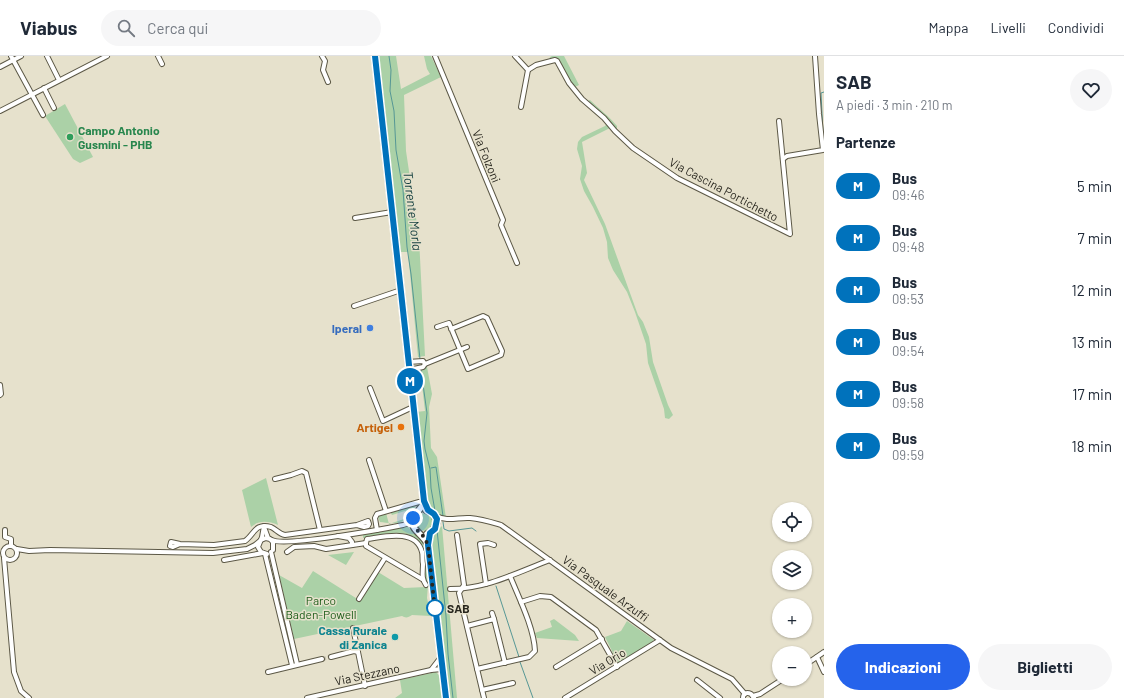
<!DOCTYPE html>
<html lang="it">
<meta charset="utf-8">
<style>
:root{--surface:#fff;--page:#f6f6f7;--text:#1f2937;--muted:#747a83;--line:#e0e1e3;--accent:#2563eb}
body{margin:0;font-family:Barlow,sans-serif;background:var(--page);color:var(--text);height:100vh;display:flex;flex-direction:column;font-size:15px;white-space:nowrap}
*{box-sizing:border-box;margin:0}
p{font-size:13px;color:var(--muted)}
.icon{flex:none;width:22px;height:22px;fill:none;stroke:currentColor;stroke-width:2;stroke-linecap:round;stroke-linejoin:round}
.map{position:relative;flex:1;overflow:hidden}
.sheet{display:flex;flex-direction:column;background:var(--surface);width:300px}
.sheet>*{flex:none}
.badge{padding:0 8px;border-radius:13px;font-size:14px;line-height:26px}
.tools{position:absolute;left:772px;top:446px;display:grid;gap:8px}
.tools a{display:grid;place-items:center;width:40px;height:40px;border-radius:50%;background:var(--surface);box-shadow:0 1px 3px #0004;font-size:20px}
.you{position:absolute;width:20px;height:20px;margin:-10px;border:3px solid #fff;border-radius:50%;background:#1a73e8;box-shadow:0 0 0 6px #1a73e833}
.map>.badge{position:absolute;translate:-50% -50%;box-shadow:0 0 0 2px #fff}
h2{padding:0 12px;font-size:15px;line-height:36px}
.round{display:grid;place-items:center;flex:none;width:42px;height:42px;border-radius:21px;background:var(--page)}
.summary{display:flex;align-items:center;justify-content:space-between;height:68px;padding:0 12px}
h1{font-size:19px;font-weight:700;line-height:30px}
.action{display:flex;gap:8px;margin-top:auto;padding:8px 12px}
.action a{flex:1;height:46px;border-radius:24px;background:var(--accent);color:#fff;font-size:16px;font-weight:700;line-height:46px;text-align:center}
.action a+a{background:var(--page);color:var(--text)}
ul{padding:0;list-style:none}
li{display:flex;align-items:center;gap:12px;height:52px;padding:0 12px}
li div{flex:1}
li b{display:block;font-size:15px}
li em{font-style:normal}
li .badge{min-width:44px;font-weight:700;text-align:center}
header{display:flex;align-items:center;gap:24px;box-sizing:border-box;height:56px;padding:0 20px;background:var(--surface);border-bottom:1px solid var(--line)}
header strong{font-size:19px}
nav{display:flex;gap:22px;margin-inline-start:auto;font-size:14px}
.search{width:280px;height:36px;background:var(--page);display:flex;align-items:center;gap:10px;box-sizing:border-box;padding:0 14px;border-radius:22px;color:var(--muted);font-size:15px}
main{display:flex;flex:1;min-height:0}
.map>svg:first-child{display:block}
.green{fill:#abd1a7}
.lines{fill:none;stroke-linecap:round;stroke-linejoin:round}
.stream{stroke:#569795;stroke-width:1}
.minor-tunnel{stroke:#c0bca9;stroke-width:4;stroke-dasharray:4 2;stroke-linecap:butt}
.minor-casing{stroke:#5c5846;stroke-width:6}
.major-casing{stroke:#5c5846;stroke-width:8}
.minor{stroke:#fff;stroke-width:4}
.major{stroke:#fff;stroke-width:5.5}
.line-casing{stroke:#fff;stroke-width:9}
.line{stroke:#0072bc;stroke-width:6}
.walk{stroke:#28261e;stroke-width:4;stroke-dasharray:0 7.2}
.leisure-dot{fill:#2e9e5b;stroke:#e6e1cc;stroke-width:1.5}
.shop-dot{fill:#3f7fe0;stroke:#e6e1cc;stroke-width:1.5}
.food-dot{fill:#e8710a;stroke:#e6e1cc;stroke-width:1.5}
.stop-dot{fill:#fff;stroke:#0072bc;stroke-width:2}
.culture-dot{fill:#0f9aa8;stroke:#e6e1cc;stroke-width:1.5}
.labels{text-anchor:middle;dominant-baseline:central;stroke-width:3;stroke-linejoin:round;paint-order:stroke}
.leisure-label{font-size:12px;font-weight:bold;fill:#27864d;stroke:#e6e1cc;text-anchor:start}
.street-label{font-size:12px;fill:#28261e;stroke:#e6e1cc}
.shop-label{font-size:12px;font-weight:bold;fill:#366cbe;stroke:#e6e1cc;text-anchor:end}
.food-label{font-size:12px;font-weight:bold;fill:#c56008;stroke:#e6e1cc;text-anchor:end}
.park-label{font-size:12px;fill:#1b5c18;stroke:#e6e1cc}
.stop-label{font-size:12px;font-weight:bold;fill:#28261e;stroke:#e6e1cc;text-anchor:start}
.culture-label{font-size:12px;font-weight:bold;fill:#0d838f;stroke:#e6e1cc;text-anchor:end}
.water-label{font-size:13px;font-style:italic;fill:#0f3c3c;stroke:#e6e1cc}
</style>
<header>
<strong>Viabus</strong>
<div class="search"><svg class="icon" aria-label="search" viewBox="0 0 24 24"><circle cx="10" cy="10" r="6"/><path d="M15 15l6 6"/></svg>Cerca qui</div>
<nav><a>Mappa</a><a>Livelli</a><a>Condividi</a></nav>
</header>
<main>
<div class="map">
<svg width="824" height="642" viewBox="0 0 824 642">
<rect width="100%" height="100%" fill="#e6e1cc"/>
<!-- green -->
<g class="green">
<path d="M 379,0 L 396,0 L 401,33 L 430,18 L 427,13 L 424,0 L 431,0 L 441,21 L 404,39 L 406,95 L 419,182 L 425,300 L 418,301 L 408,196 L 400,196 Z"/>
<path d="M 552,0 L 564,0 L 579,29 L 575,31 C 567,23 565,12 557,3 L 549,4 L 550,1 Z"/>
<path d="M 590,44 C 599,53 609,60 617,70 L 617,73 L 610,72 L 582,86 L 587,117 L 584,124 L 605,168 L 638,259 L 643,266 L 649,281 L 653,306 L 668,349 L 673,359 L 669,363 L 665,362 L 664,353 L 648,307 L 646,288 L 635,256 L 627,236 L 613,214 L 608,202 L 607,186 L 603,172 L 593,151 L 584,135 L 580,123 L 582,110 L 577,93 L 578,86 L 582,81 L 605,70 L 609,65 L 588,45 Z"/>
<path d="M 65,48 L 93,101 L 80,107 L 73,103 L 45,60 Z"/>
<path d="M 427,311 L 432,338 L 429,351 L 431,392 L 437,401 L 446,462 L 440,462 L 431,455 L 427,448 L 416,356 L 425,355 L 420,312 Z"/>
<path d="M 266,422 L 278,469 C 268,465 259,464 251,471 L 242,434 Z"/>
<path d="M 418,447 C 416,452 412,453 409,457 C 407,459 408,461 406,463 C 400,469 387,467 380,466 L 378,461 L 380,459 L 386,457 L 389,468 L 407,462 L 405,455 L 392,459 L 390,456 Z"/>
<circle cx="425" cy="466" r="9"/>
<path d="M 442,470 L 457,642 L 450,642 L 430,487 L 432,480 Z"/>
<path d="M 403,471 L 408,471 L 424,487 L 428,529 L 427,542 L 431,560 L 412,559 C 408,562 405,562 402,560 L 294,583 L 279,519 L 302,532 L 313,515 L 359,544 L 378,516 L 404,532 L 426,531 C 426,526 425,523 425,519 C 424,510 425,497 421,489 C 410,469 380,479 363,482 L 363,479 L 358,480 L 362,478 Z"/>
<path d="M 354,496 L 346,509 L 328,499 Z"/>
<path d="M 554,563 L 575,579 L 579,585 L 537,582 L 535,577 L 552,571 L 550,565 Z"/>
<path d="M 627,565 L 654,584 L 648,589 L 618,607 L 605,581 L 621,575 Z"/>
<path d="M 436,616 L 439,619 L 442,642 L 395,642 L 402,637 L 400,624 Z"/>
</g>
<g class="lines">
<!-- stream -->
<g class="stream">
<path d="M 389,0 L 391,14 L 390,35 L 394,55 L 396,94 L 403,134 L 407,191 L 411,218 L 420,303"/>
<path d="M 823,78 L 821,37 L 824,36"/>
<path d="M 421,314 L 427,357 L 424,385 L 425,393 L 430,413 L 431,432 L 435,455"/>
<path d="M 431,412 L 436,411 L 443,460"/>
<path d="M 443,466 L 444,473 L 449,475 L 472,472 L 476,475"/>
<path d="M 437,474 L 446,560 L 448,598 L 453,642"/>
<path d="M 496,530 L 519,601"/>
<path d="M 520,606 L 533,642"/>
</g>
<!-- minor-tunnel -->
<path class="minor-tunnel" d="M 322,603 L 331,601"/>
<defs>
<g id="minor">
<path d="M 11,0 L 43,59"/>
<path d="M 47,0 L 59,24"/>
<path d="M 158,0 L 162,8"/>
<path d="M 322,0 L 325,5 L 323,14 L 328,26"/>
<path d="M 435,0 L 503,164 L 501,169 L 517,207"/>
<path d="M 515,0 L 528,14 L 536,9 L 555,4 L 557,5 L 569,27 L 582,43 L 604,62 L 615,75 L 633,92 L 677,122 L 790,178 L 779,65"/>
<path d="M 0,11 L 21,0"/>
<path d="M 44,32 L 54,52"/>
<path d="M 521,51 L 528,14"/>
<path d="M 0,55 L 107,0"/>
<path d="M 783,103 L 787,100 L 823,94 L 819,58 L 815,0"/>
<path d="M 355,162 L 392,156"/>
<path d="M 354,250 L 401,234"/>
<path d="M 437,271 L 449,267 L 468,313 L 501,299 L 502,295 L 487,262 L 483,260 L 451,273"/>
<path d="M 408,306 L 423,305 L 425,308 L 423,311 L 409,314"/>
<path d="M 425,308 L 467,291"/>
<path d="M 0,329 L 1,338 L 0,339"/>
<path d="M 370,332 L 383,365 L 413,351"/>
<path d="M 369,404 L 386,455"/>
<path d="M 275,423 L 291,419 L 302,415 L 306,417 L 320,474"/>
<path d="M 436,460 C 447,466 459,461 470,462 C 482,463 491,466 501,469 L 671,592 L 732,623 L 745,638"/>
<path d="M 264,470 L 262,481 L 258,491 L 261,496 L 267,498"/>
<path d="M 264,471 L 268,482"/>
<path d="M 5,474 L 5,481 L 11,483 L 11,490"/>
<path d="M 377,474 L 375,462 L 377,458 L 419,446"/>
<path d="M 457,479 L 464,529 L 459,537 L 484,642"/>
<path d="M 338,480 L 349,482 L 352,486 L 352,489"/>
<path d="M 272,484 C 283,491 384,473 403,469 L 409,467 L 413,463"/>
<path d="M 366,487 L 367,483 C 383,481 416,472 422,496 C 423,499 422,504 423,508 C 423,516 421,522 426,529"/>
<path d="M 366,487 L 366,490 L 422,523"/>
<path d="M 180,488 L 173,491 L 170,490 L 171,486 L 180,488 L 214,489 L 245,485 C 254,479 255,466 271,471 C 276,473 279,478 285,479 L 357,469 L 368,465 L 369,468 L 368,470 L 364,471 L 357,469"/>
<circle cx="10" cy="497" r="7"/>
<path d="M 17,493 L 29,495 L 50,494 L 213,497 L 247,493 L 255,489 L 261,484 L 266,482 L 270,483 L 273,486 L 273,494"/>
<path d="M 271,496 L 297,608"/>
<path d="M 287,496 L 294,491 L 314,490 L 326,493 L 366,487"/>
<path d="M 265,498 L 292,609"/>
<path d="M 4,502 L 14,616 L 21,635 L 29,642"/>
<path d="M 224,504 L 263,497"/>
<path d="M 486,528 L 480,488 L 488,487 L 494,489"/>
<path d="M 450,533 C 486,533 516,517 550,504"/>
<path d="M 359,543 L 385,502"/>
<path d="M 521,546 L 540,540 L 551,541 L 596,574 L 617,611"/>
<path d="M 492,557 L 494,563"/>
<path d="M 467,570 L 494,563 L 505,607"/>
<path d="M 353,572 L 358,596"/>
<path d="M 331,601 L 354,595 L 358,596 L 365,630"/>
<path d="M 817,601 L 824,616"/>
<path d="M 805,609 L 824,596"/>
<path d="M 556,611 L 602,583"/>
<path d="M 477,613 L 529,601 L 535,595 C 534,572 519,542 510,520"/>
<path d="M 431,614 L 441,601"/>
<path d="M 268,616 L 322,603"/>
<path d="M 697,624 L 720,642"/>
<path d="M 482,634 L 513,627"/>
<path d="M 753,640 L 760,638 L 783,623"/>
<path d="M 307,642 L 431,614 L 442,613"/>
<path d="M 565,642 L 660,584"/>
<path d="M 743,642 C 743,637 747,636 751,638 L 754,642"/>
</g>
<g id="major">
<path d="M 375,0 L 424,445 L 428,454"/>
<path d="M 424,445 C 422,454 416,455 413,462 C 409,474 424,478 428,489"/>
<path d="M 426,454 L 434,458 L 437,466 L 433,475 L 427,478"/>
<path d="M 430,477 L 428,489 L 446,642"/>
</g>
</defs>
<!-- minor casing -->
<use href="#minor" class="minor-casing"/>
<!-- major casing -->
<use href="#major" class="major-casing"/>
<!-- minor -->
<use href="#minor" class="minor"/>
<!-- major -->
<use href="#major" class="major"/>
</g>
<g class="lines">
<defs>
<path id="line" d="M 375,0 L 424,445 L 428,454 L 434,458 L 437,463 L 435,473 L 430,477 L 428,489 L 446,642"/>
</defs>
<!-- line casing -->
<use href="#line" class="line-casing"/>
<!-- line -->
<use href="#line" class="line"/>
<!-- walk -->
<path class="walk" d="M 413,462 L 414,471 L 424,481 L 428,489 L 435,554 L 435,552"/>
</g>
<!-- markers -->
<circle class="leisure-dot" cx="70" cy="81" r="4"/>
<circle class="shop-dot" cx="370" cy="272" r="4"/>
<circle class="food-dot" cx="401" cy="371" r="4"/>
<circle class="stop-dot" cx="435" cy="552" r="8"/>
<circle class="culture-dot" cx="395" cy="581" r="4"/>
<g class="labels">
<!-- leisure labels -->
<g class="leisure-label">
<text x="78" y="74">Campo Antonio<tspan x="78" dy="14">Gusmini - PHB</tspan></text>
</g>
<!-- street labels -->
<g class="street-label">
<text transform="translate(487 100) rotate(68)">Via Folzoni</text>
<text transform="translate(724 133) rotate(28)">Via Cascina Portichetto</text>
<text transform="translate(606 532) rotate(36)">Via Pasquale Arzuffi</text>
<text transform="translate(607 605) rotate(-31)">Via Orio</text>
<text transform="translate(367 618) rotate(-12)">Via Stezzano</text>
</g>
<!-- shop labels -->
<g class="shop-label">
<text x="362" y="272">Iperal</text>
</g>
<!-- food labels -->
<g class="food-label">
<text x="393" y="371">Artigel</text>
</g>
<!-- park labels -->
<g class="park-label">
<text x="321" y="544">Parco<tspan x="321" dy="14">Baden-Powell</tspan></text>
</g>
<!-- stop labels -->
<g class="stop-label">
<text x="447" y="552">SAB</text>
</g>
<!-- culture labels -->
<g class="culture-label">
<text x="387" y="574">Cassa Rurale<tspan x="387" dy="14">di Zanica</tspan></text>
</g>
<!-- water labels -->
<g class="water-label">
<text transform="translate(413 155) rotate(83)">Torrente Morla</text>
</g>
</g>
</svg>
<div class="tools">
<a><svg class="icon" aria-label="locate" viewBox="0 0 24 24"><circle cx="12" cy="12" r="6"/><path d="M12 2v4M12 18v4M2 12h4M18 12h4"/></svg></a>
<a><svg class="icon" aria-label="layers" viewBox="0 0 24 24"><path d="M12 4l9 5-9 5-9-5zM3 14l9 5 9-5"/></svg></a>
<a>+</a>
<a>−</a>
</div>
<div class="you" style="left:413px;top:462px"></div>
<b class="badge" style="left:410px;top:325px;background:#0072bc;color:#fff">M</b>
</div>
<section class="sheet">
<div class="summary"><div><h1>SAB</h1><p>A piedi · 3 min · 210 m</p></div><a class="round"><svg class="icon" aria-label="heart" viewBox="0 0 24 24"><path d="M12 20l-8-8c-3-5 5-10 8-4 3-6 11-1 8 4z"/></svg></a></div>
<h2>Partenze</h2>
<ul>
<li><span class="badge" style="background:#0072bc;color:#fff">M</span><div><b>Bus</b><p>09:46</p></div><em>5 min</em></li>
<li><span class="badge" style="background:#0072bc;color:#fff">M</span><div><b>Bus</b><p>09:48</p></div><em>7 min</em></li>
<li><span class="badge" style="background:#0072bc;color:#fff">M</span><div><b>Bus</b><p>09:53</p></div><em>12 min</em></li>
<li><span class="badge" style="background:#0072bc;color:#fff">M</span><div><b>Bus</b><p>09:54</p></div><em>13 min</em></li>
<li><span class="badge" style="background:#0072bc;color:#fff">M</span><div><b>Bus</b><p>09:58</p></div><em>17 min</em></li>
<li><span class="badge" style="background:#0072bc;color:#fff">M</span><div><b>Bus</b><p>09:59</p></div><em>18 min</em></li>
</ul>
<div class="action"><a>Indicazioni</a><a>Biglietti</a></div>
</section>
</main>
